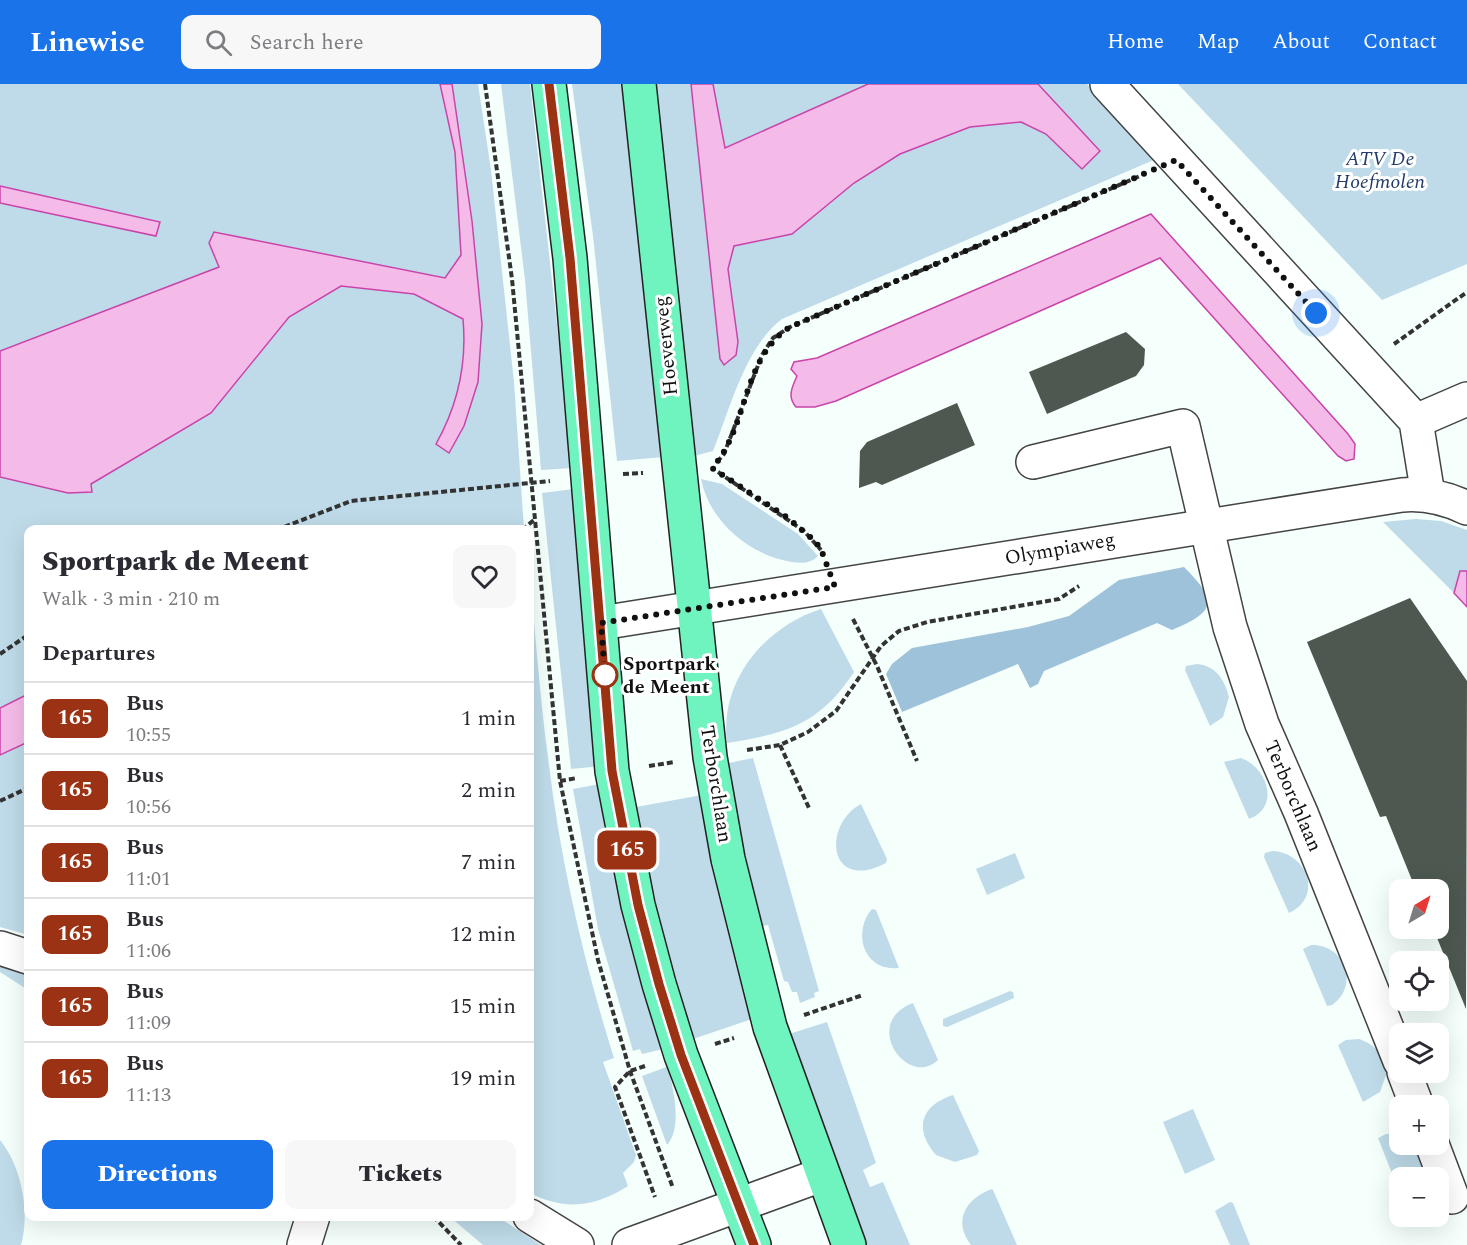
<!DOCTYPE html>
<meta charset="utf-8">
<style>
:root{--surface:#fff;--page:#f7f7f7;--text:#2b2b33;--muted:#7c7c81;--line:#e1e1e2;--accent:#1a73e8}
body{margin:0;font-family:Spectral,serif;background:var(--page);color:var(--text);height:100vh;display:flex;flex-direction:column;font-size:22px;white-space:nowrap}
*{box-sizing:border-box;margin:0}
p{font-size:20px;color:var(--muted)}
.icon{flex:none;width:33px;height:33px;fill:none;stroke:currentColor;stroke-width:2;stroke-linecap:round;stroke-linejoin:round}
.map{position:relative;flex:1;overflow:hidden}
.drawer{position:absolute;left:24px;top:441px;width:510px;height:696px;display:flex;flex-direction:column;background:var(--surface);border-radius:12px;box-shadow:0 6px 24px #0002}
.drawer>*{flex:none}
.badge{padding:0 12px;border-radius:9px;font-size:21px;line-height:39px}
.needle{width:39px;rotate:38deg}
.tools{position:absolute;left:1389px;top:795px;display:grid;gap:12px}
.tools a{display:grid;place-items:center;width:60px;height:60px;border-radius:12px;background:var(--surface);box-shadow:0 6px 24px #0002;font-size:30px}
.you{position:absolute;width:30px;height:30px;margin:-15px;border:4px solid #fff;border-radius:50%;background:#1a73e8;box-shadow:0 0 0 9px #1a73e833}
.map>.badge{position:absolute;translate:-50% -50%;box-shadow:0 0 0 3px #fff}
h2{padding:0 18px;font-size:22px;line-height:54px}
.round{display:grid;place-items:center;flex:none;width:63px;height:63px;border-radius:12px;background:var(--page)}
.summary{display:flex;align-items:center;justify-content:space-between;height:102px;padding:0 18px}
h1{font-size:28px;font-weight:800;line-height:45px}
.action{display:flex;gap:12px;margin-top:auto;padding:12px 18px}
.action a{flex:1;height:69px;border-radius:12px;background:var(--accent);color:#fff;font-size:24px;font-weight:800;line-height:69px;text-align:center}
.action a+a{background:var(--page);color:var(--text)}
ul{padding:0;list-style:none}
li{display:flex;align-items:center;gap:18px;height:72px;padding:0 18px;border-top:2px solid var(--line)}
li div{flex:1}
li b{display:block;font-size:22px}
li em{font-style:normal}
li .badge{min-width:66px;font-weight:700;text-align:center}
header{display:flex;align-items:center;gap:36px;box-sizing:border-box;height:84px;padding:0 30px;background:var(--accent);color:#fff}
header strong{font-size:28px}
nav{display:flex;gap:33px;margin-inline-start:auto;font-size:21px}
.search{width:420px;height:54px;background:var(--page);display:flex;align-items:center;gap:15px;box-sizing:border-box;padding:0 21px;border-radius:12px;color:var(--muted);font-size:22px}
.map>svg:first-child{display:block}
.green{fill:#bfdbe9}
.forest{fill:#9ec2d9}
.water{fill:#f5bbe8;stroke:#c944a9;stroke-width:1.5}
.building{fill:#4d5950}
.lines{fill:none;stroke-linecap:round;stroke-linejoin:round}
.minor-casing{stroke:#444;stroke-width:36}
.major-casing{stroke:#222;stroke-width:36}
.path{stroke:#333;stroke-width:4;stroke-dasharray:6 3;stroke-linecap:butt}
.minor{stroke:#fff;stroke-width:33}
.major{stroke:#70f4bf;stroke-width:33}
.line-casing{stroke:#fff;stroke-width:14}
.line{stroke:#9b3214;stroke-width:9}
.walk{stroke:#111;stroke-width:6;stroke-dasharray:0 10.8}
.stop-dot{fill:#fff;stroke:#9b3214;stroke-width:3}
.labels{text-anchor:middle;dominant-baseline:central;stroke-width:6;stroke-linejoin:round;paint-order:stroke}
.park-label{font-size:20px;font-style:italic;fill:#223b68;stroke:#fff}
.street-label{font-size:20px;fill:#111;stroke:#fff}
.stop-label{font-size:20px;font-weight:bold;fill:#111;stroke:#fff;text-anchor:start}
</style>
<header>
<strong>Linewise</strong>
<div class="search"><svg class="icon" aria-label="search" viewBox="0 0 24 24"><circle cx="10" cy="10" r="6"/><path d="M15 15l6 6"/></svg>Search here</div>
<nav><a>Home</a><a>Map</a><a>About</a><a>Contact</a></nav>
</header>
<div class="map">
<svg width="1467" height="1161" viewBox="0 0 1467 1161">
<rect width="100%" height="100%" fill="#f5fffb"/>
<!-- green -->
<g class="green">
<path d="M 0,0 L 440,0 L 455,68 L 461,171 L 445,194 L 209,159 L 220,183 L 0,267 L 0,119 L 156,152 L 160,138 L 0,102 Z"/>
<path d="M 452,0 L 478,0 L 491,86 L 514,298 L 524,445 L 28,446 L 28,610 L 0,624 L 0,393 L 68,409 L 90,400 L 211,329 L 289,233 L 342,202 L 414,210 L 463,235 C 466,279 458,321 437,360 L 449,368 L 464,342 L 478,298 L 482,240 L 472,137 Z"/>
<path d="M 501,0 L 530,0 L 573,384 L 541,386 L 525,196 Z"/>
<path d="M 572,0 L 621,0 L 664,373 L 617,377 L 593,152 Z"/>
<path d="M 649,0 L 691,0 L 720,275 L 724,281 L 738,258 L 728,185 L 734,162 L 792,150 L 854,99 L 900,70 L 969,43 L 1020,37 L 1046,49 L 1082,85 L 1100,66 L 1038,0 L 1087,0 L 1156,75 L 782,235 C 745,263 730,325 713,367 L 690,373 Z"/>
<path d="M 713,0 L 868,0 L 724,64 Z"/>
<path d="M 1178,0 L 1467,0 L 1467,180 L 1382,216 Z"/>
<path d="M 701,395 L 722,400 L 798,450 L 818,472 C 809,481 798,479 787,477 C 747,469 709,436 701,395 Z"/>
<path d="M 574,405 L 602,682 L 571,685 L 542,409 Z"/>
<path d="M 1416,435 L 1441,437 L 1467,446 L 1467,487 L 1460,487 L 1454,509 L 1383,438 Z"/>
<path d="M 530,496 C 536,555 540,614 548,673 C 560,775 583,876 614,974 L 603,978 L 636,1071 L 634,1078 L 623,1089 L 628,1102 C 595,1123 565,1127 530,1109 Z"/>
<path d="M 821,525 L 854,588 C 819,641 787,649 727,659 C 719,598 764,543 821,525 Z"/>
<path d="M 1197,580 C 1216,582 1224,595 1229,613 L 1223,633 L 1210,642 L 1185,586 L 1186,582 Z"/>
<path d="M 28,658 L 28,851 L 0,843 L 0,671 Z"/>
<path d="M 753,674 L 819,907 L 814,909 L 815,913 L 800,919 L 797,908 L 792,908 L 788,898 L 784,897 L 768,841 L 757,843 L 724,680 Z"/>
<path d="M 1241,674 C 1267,683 1281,723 1249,735 L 1224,678 Z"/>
<path d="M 605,699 L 667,964 L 642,970 L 640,965 L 633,967 L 598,845 L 573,705 Z"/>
<path d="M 702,711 L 713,780 L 752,935 L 693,955 L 660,841 L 636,723 Z"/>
<path d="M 861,720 L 887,775 L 886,779 C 880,782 873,785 867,786 C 827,793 827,738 861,720 Z"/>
<path d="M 1272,767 C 1307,768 1324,813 1289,829 L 1264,773 L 1265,769 Z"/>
<path d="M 1015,769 L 1025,794 L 987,811 L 976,785 Z"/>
<path d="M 872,825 L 876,826 L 899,884 C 863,888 852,848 872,825 Z"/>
<path d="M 1311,861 C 1345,860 1360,901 1332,921 L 1327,922 L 1303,865 Z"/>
<path d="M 0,881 L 28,889 L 28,906 L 0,888 Z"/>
<path d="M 1010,907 L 1013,908 L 1014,914 L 947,943 L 943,942 L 943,935 Z"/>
<path d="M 913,919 L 938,976 C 908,1005 860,939 913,919 Z"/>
<path d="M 827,938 L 876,1079 L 863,1086 L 870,1103 L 883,1098 L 910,1161 L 864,1161 L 786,951 Z"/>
<path d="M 1359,955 C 1374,960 1386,972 1387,988 L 1380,1008 L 1363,1018 L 1338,961 L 1346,956 Z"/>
<path d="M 672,981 L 675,988 L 670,990 C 674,1011 682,1044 667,1061 L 642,992 Z"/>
<path d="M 953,1011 L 979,1067 L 977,1071 L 955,1078 L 936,1071 C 913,1045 921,1021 953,1011 Z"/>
<path d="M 1193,1025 L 1215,1076 L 1185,1090 L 1163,1038 Z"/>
<path d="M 1399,1049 L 1400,1060 L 1418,1061 L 1426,1087 L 1425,1093 L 1400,1094 L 1399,1107 L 1378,1054 L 1386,1050 Z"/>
<path d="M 0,1056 C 22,1083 30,1129 21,1161 L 0,1161 Z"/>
<path d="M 992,1105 L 993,1106 L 1017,1161 L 971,1161 C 952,1137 966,1114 992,1105 Z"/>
<path d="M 1230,1118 L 1233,1119 L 1250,1161 L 1230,1161 L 1215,1127 Z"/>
<path d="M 450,1133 L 498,1133 L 541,1161 L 483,1161 Z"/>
</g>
<!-- forest -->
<path class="forest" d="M 1184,483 C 1217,516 1218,527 1172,546 L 1157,539 L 1044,587 L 1038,600 L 1030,604 L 1018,580 L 902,628 L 886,590 L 892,580 L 912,564 L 1028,543 L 1069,532 L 1119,496 Z"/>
<!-- water -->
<g class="water">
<path d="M 440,0 L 452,0 L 472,137 L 482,240 L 478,298 L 464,342 L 449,369 L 436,360 C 458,321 467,279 463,235 L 414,210 L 341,202 L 289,233 L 211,329 L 91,400 L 92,408 L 68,409 L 0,393 L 0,267 L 219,183 L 209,159 L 214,148 L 445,194 L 461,171 L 455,68 Z"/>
<path d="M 691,0 L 713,0 L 725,64 L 868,0 L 1038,0 L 1100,67 L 1082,85 L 1046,50 L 1021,38 L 970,43 L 900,70 L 854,99 L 792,150 L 734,162 L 728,185 L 738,258 L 736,271 L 724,281 L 720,275 Z"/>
<path d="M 0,102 L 160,138 L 156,152 L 0,119 Z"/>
<path d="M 1151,130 L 1348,350 L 1355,360 L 1354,375 L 1346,377 L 1338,372 L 1160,174 L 836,317 L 815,323 L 796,323 C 787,313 792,303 797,292 L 791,285 L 794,278 L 817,274 Z"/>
<path d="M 1460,487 L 1467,487 L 1467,523 L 1454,509 Z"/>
<path d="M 28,610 L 28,658 L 0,671 L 0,624 Z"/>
</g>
<!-- building -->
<g class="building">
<path d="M 1126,248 L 1145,265 L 1144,281 L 1136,292 L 1047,330 L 1029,288 Z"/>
<path d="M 957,319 L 975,361 L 882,401 L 876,398 L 859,404 L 860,367 L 867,358 Z"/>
<path d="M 1410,514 L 1467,597 L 1466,925 L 1433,844 L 1438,844 L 1438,806 L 1416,806 L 1386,732 L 1380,733 L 1307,558 Z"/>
</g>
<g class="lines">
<defs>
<g id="minor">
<path d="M 1107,0 L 1416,337 L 1428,411"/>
<path d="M 1416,337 L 1467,315"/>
<path d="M 1033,378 L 1183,342 L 1230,543 L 1262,640 L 1301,729 L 1400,977"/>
<path d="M 601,539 L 1402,411 C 1425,409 1446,414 1467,424"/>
<path d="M 0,864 L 28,873"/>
<path d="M 1404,988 L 1417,1022"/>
<path d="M 1432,1060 L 1452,1113"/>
<path d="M 530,1132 L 577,1161"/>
<path d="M 304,1161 L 313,1132"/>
<path d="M 629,1161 L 821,1091"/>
</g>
<g id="major">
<path d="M 549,0 L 570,174 L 612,687 L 638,821 L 659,900 L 681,971 L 754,1161"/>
<path d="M 639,0 L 710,673 L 728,775 L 770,943 L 849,1161"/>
</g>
</defs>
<!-- minor casing -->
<use href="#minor" class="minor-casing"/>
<!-- major casing -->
<use href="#major" class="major-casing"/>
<!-- path -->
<g class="path">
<path d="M 485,0 L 512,195 L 560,697 L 598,876 L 630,987 L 673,1104"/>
<path d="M 1394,260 L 1467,208"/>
<path d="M 717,378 L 724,370 L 762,271 L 773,254 L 790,243 L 1140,92"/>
<path d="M 718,388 L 804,447 L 821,466"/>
<path d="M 623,390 L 643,389"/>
<path d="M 276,446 L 351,417 L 550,397"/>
<path d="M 522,446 L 534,436"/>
<path d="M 853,535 L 877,582 L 917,677"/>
<path d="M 0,570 L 28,551"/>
<path d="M 780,661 L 809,724"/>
<path d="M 747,666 L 780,661 L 808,648 L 836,627 L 881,562 L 899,547 L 927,538 L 1059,515 L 1079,502"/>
<path d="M 649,682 L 675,678"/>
<path d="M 560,697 L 577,694"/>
<path d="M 0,717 L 28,704"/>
<path d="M 804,931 L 863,911"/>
<path d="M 715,960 L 734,954"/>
<path d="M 645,982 L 630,987 L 615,1003 L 655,1113"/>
<path d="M 433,1132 L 461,1161"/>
</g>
<!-- minor -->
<use href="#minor" class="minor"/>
<!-- major -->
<use href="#major" class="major"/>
</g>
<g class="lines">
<defs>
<path id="line" d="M 549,0 L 570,174 L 612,687 L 638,821 L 659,900 L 681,971 L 754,1161"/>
</defs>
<!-- line casing -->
<use href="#line" class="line-casing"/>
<!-- line -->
<use href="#line" class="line"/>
<!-- walk -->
<path class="walk" d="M 605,591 L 601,539 L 835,503 L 822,468 L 816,458 L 788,434 L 712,384 C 749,343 741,275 790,243 L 1176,76 L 1316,229"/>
</g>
<!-- markers -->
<circle class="stop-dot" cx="605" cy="591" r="12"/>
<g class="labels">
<!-- park labels -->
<g class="park-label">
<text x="1380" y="75">ATV De<tspan x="1380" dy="23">Hoefmolen</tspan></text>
</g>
<!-- street labels -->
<g class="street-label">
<text transform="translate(666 262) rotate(-96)">Hoeverweg</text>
<text transform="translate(1060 465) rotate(-10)">Olympiaweg</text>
<text transform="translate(716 700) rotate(81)">Terborchlaan</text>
<text transform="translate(1293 712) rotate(67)">Terborchlaan</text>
</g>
<!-- stop labels -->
<g class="stop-label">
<text x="623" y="580">Sportpark<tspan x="623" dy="23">de Meent</tspan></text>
</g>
</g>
</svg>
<div class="tools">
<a><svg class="needle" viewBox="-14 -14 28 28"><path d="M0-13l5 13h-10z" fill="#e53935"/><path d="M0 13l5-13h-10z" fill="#7c7c81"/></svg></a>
<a><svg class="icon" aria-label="locate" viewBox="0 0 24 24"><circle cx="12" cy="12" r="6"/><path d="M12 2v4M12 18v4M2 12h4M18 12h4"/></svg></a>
<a><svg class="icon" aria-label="layers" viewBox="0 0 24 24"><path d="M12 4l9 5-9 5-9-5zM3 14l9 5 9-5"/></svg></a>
<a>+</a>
<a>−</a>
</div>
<div class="you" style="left:1316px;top:229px"></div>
<b class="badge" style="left:627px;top:766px;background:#9b3214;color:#fff">165</b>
<section class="drawer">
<div class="summary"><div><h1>Sportpark de Meent</h1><p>Walk · 3 min · 210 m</p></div><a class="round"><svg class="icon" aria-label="heart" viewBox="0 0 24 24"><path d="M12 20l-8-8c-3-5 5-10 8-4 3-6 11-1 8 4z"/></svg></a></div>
<h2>Departures</h2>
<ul>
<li><span class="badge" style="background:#9b3214;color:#fff">165</span><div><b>Bus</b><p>10:55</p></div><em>1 min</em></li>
<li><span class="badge" style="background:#9b3214;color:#fff">165</span><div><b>Bus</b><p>10:56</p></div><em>2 min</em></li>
<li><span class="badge" style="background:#9b3214;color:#fff">165</span><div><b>Bus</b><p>11:01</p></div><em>7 min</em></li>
<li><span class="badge" style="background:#9b3214;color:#fff">165</span><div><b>Bus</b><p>11:06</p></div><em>12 min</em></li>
<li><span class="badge" style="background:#9b3214;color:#fff">165</span><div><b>Bus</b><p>11:09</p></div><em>15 min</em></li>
<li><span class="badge" style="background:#9b3214;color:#fff">165</span><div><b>Bus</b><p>11:13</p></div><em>19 min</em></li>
</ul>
<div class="action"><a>Directions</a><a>Tickets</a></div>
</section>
</div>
